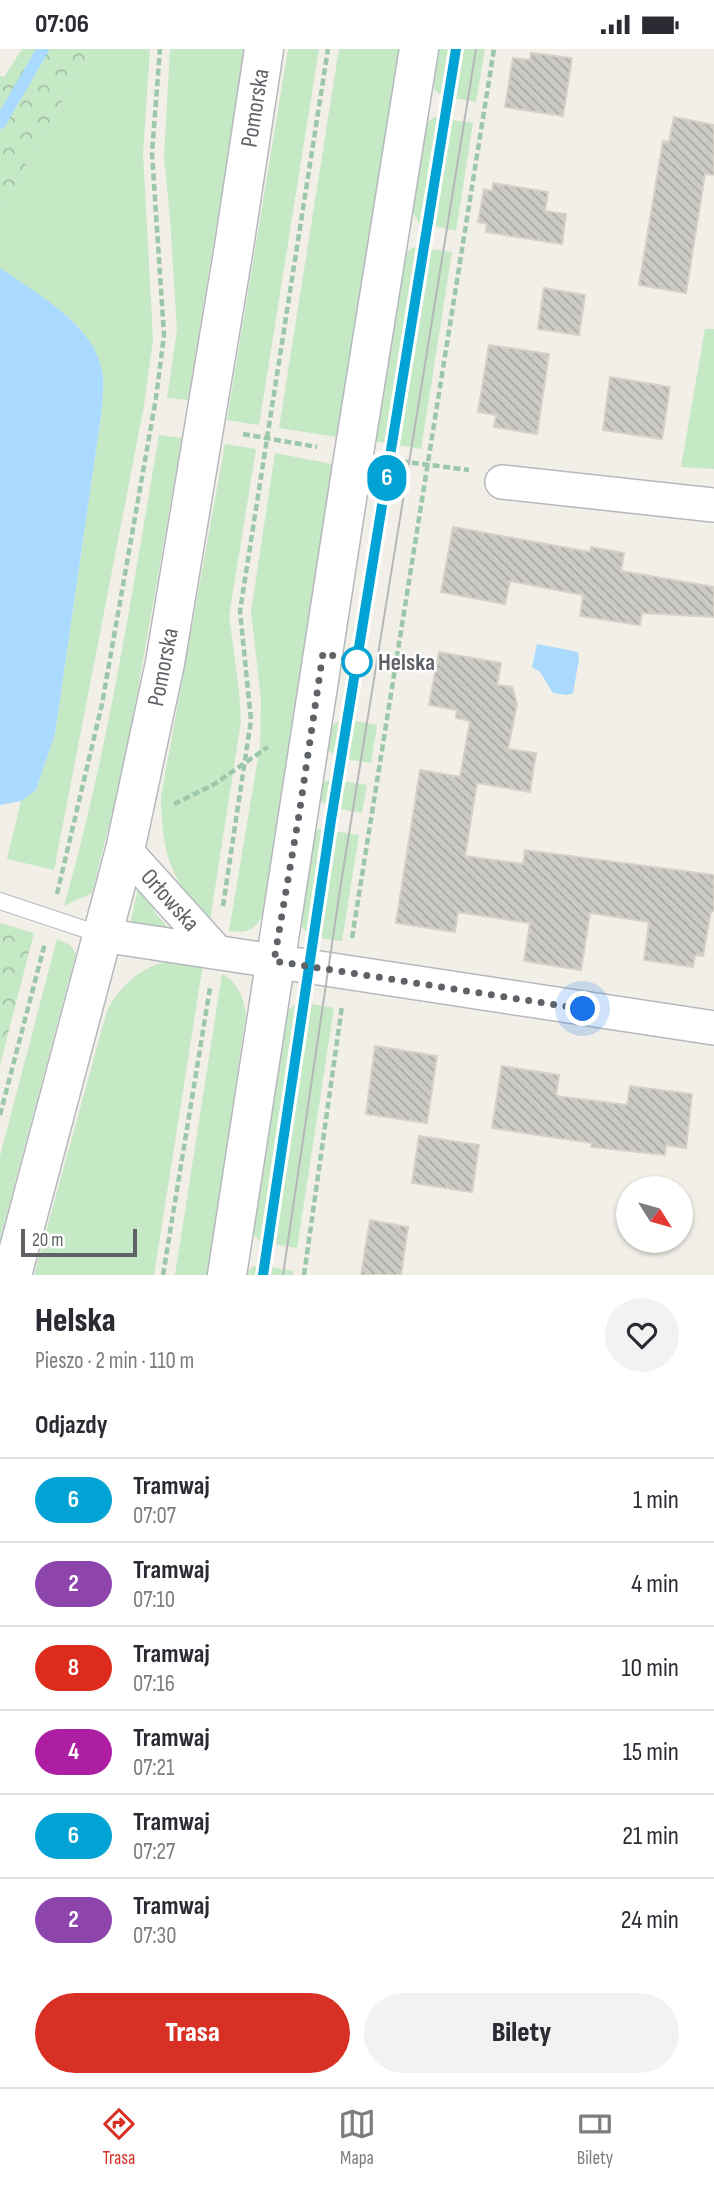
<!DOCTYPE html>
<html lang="pl">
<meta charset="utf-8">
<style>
:root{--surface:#fff;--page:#f2f2f3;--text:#2b2b33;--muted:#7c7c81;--line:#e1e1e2;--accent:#d93025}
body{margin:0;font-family:"Sofia Sans Condensed",sans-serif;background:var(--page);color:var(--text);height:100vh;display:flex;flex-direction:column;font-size:26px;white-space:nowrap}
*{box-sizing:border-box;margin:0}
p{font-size:23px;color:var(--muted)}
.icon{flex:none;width:38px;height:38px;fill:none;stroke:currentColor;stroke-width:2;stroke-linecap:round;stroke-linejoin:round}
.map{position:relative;height:1226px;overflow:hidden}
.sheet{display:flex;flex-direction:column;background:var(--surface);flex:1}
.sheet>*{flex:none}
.badge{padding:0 14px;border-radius:23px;font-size:24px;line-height:46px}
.needle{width:46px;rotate:127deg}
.controls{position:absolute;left:616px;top:1127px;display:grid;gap:14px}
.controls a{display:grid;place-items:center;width:77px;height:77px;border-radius:50%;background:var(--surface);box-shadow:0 2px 5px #0004;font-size:35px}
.scale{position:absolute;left:21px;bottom:18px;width:116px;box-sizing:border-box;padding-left:7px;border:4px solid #5f6368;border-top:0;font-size:19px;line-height:24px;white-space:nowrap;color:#5f6368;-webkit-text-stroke:5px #fff;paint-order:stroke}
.you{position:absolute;width:35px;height:35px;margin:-18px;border:5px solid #fff;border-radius:50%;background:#1a73e8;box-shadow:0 0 0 10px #1a73e833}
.map>.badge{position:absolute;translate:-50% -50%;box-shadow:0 0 0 4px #fff}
h2{padding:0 35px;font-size:26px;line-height:63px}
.round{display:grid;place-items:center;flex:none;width:74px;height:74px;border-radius:37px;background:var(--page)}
.headline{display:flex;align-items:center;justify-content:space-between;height:119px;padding:0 35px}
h1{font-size:33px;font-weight:800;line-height:52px}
.button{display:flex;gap:14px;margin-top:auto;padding:14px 35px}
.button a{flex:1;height:80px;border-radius:42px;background:var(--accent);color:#fff;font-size:28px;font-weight:800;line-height:80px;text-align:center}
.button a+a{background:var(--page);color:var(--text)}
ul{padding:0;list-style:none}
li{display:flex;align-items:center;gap:21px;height:84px;padding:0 35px;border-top:2px solid var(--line)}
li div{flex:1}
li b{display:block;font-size:26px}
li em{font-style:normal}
li .badge{min-width:77px;font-weight:700;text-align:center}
.status{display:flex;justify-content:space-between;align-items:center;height:49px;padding:0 35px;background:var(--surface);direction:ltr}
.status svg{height:19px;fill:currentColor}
.tabs{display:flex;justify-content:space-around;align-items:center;height:98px;border-top:2px solid var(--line);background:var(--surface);font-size:19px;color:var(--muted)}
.tabs a{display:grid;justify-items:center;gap:4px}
.tabs .active{color:var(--accent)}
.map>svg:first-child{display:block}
.grass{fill:#c5e8c5}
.forest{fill:url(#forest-crowns)}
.water{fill:#aadaff}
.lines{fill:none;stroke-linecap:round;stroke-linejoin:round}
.stream{stroke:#aadaff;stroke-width:12}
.building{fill:url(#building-back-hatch);stroke:#d6d1c6;stroke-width:2}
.service-casing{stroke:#b5b8bc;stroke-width:18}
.minor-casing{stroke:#b5b8bc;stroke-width:36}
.tertiary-casing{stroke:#b5b8bc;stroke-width:41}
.path{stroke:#9cc7a9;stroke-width:4.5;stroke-dasharray:7 3.5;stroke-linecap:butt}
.service{stroke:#fff;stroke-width:16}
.minor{stroke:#fff;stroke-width:33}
.tertiary{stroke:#fff;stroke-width:38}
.tram{stroke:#b6b7b8;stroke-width:2}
.line-casing{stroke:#fff;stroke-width:16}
.line{stroke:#00a3d4;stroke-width:10}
.walk{stroke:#5f6368;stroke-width:7;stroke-dasharray:0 12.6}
.stop-dot{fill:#fff;stroke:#00a3d4;stroke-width:3.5}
.labels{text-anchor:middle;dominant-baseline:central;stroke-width:5;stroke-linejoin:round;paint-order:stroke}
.street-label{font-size:24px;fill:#5f6368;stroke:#fff}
.stop-label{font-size:24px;font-weight:bold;fill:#5f6368;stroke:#fff;text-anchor:start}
</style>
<div class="status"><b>07:06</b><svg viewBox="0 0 49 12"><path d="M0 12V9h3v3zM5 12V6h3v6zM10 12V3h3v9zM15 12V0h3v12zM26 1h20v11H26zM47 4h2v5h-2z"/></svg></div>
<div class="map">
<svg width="714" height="1226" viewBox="0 0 714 1226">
<defs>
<pattern id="forest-crowns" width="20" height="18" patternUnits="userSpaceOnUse" patternTransform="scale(1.75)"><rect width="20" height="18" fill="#c5e8c5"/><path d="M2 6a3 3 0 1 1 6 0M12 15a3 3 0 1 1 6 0" fill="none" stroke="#a3c0a4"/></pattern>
<pattern id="building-back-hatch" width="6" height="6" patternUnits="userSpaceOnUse" patternTransform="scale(1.75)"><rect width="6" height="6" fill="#cccac5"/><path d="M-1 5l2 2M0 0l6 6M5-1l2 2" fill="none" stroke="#a9a8a4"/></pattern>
</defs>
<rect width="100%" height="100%" fill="#f1efe8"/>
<!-- grass -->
<g class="grass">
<path d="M 92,0 L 150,0 L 143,104 L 153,290 L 144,357 L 54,821 L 7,810 L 21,752 L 36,741 L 55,685 L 101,367 C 102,354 104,341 103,328 C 99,278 37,245 0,219 L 0,162 Z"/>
<path d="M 170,0 L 245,0 L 188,351 L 167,349 L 177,281 L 170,169 L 164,108 Z"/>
<path d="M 288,0 L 319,0 L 259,376 L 227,371 Z"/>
<path d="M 339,0 L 400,0 L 337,388 L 279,379 Z"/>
<path d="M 436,0 L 485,0 L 476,53 C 428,44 430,49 436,0 Z"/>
<path d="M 434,68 L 473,74 L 456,182 L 419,174 L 412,161 L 425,76 Z"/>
<path d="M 414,198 L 452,203 L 421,400 L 374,392 L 403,212 L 409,201 Z"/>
<path d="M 705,280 L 714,280 L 714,420 L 681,418 Z"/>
<path d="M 159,386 L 182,389 L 126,709 L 92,844 L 64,857 C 108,703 132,544 159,386 Z"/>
<path d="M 225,395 L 256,400 L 229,567 L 239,642 L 241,672 L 210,872 C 170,830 162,806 161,748 Z"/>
<path d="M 275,404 L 332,415 L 262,867 C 254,882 245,884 229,882 L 260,697 L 261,650 L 251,563 Z"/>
<path d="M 345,670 L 377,676 L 371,714 L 339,709 L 330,703 C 325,689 328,673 345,670 Z"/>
<path d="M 330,730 L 367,736 L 362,764 L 330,758 L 321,752 C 318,742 320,734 330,730 Z"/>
<path d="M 319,780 L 359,786 L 342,892 C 324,890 306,890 298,871 L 315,783 Z"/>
<path d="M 139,835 L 156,865 L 171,882 L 130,875 Z"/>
<path d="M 57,890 L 70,896 L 76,904 L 0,1190 L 0,1107 Z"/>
<path d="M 172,911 L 203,915 L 154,1226 L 34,1226 L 107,962 C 121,935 142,917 172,911 Z"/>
<path d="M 222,925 C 238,934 243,947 246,965 L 208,1226 L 175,1226 Z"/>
<path d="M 299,953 L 334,959 L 297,1199 L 261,1193 L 252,1184 L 285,963 Z"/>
<path d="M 259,1216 L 294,1222 L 293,1226 L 246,1226 L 252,1218 Z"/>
</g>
<!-- forest -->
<g class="forest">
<path d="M 22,0 L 92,0 L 0,162 L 0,27 L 4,28 Z"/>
<path d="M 0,874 L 34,884 L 0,1016 Z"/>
</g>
<!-- water -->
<g class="water">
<path d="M 0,219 C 37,245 99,278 103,328 C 104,341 102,354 101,367 L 55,685 L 36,741 L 21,752 L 0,756 Z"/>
<path d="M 537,595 L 578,603 L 579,610 L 573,644 L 567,646 L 553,644 L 540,623 L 532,618 Z"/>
</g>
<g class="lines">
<!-- stream -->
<path class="stream" d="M 0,74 L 43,0"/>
</g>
<!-- building -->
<g class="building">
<path d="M 531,4 L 572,9 L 563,67 L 505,58 L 513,9 L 530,11 Z"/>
<path d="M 674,68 L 714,76 L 714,126 L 705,125 L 686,244 L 639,236 L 663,92 L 669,93 Z"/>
<path d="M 493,134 L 548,143 L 545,162 L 566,165 L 562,195 L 486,183 L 487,175 L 478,173 L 484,140 L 492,142 Z"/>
<path d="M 544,239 L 585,246 L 579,286 L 538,280 Z"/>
<path d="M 489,296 L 549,305 L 537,385 L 494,378 L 496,366 L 478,363 Z"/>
<path d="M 610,328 L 670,338 L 662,390 L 603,381 Z"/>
<path d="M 453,478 L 590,503 L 591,498 L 624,504 L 621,522 L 714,538 L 714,568 L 642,564 L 640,576 L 580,567 L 583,546 L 510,532 L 505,555 L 441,543 Z"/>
<path d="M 439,603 L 501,614 L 497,636 L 512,638 L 517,655 L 508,700 L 536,704 L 530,743 L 477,734 L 465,807 L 523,815 L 525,801 L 714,826 L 714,862 L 711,862 L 703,907 L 695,906 L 693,918 L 644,911 L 649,873 L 590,864 L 581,921 L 524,912 L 530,874 L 458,863 L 455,883 L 396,874 L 420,721 L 460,728 L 470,672 L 456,669 L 457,661 L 429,656 Z"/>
<path d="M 375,997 L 437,1007 L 427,1074 L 366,1065 Z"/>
<path d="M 502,1017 L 559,1026 L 556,1047 L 627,1056 L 630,1037 L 692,1045 L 686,1099 L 666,1096 L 665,1106 L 591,1098 L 592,1094 L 492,1079 Z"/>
<path d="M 419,1087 L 479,1096 L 472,1143 L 412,1134 Z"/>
<path d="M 370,1171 L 408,1178 L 401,1226 L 361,1226 Z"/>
</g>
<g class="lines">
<defs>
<path id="service" d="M 0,852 L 102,886"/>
<g id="minor">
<path d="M 502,433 L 714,456"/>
<path d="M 125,801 L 216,902"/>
<path d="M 102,886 L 714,979"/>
</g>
<g id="tertiary">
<path d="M 12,1226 L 125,801 L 165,614 L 233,204 L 264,0"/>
<path d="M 227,1226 L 354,404 L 419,0"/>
</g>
</defs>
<!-- service casing -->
<use href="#service" class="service-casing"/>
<!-- minor casing -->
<use href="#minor" class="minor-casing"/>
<!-- tertiary casing -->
<use href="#tertiary" class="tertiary-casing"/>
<!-- path -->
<g class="path">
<path d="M 243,385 L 317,398"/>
<path d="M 391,411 L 469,421"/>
<path d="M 174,755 L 213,736 L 268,698"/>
<path d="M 57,845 L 102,655 L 156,349 L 164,286 L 152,104 L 160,0"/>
<path d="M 223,857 L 251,671 L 240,562 L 328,0"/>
<path d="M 352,889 L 494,0"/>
<path d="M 0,1066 L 45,894"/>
<path d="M 163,1226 L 210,939"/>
<path d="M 304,1226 L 342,957"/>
</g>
<!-- service -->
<use href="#service" class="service"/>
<!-- minor -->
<use href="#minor" class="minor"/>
<!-- tertiary -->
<use href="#tertiary" class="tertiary"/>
<!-- tram -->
<g class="tram">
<path d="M 263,1226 L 331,771 L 456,0"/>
<path d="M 283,1226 L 341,834 L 476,0"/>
</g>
</g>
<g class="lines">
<defs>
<path id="line" d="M 263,1226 L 331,771 L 456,0"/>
</defs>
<!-- line casing -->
<use href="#line" class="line-casing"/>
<!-- line -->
<use href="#line" class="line"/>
<!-- walk -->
<path class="walk" d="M 357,613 L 323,604 L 299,766 L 274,912 L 583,960"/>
</g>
<!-- markers -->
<circle class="stop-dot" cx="357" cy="613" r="14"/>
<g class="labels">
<!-- street labels -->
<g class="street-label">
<text transform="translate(255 59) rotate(-81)">Pomorska</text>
<text transform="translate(163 618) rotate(-79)">Pomorska</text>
<text transform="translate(170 851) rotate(48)">Orłowska</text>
</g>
<!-- stop labels -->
<g class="stop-label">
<text x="378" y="613">Helska</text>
</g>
</g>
</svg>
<div class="controls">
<a><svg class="needle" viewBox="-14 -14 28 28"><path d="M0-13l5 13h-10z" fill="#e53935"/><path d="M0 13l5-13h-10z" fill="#7c7c81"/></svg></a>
</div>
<div class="scale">20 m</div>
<div class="you" style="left:583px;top:960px"></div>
<b class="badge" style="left:387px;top:429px;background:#00a3d4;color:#fff">6</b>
</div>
<section class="sheet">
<div class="headline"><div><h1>Helska</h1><p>Pieszo · 2 min · 110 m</p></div><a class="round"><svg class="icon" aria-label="heart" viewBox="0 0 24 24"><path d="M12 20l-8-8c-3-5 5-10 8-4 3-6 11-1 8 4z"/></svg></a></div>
<h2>Odjazdy</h2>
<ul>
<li><span class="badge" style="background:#00a3d4;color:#fff">6</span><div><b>Tramwaj</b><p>07:07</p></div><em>1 min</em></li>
<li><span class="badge" style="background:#8e44ad;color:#fff">2</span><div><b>Tramwaj</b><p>07:10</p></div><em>4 min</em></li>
<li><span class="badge" style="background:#dd2b1c;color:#fff">8</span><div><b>Tramwaj</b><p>07:16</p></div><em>10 min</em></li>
<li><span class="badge" style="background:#ae1ea3;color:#fff">4</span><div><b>Tramwaj</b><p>07:21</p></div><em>15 min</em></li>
<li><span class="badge" style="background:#00a3d4;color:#fff">6</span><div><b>Tramwaj</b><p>07:27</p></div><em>21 min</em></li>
<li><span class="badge" style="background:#8e44ad;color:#fff">2</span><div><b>Tramwaj</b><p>07:30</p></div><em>24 min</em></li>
</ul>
<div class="button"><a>Trasa</a><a>Bilety</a></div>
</section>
<nav class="tabs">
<a class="active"><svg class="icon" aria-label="directions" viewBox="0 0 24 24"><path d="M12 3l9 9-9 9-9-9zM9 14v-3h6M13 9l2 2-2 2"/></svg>Trasa</a>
<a><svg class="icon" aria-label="map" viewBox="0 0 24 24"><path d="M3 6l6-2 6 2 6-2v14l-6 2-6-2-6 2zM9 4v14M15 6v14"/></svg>Mapa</a>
<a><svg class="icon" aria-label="tickets" viewBox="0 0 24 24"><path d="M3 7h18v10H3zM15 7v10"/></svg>Bilety</a>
</nav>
